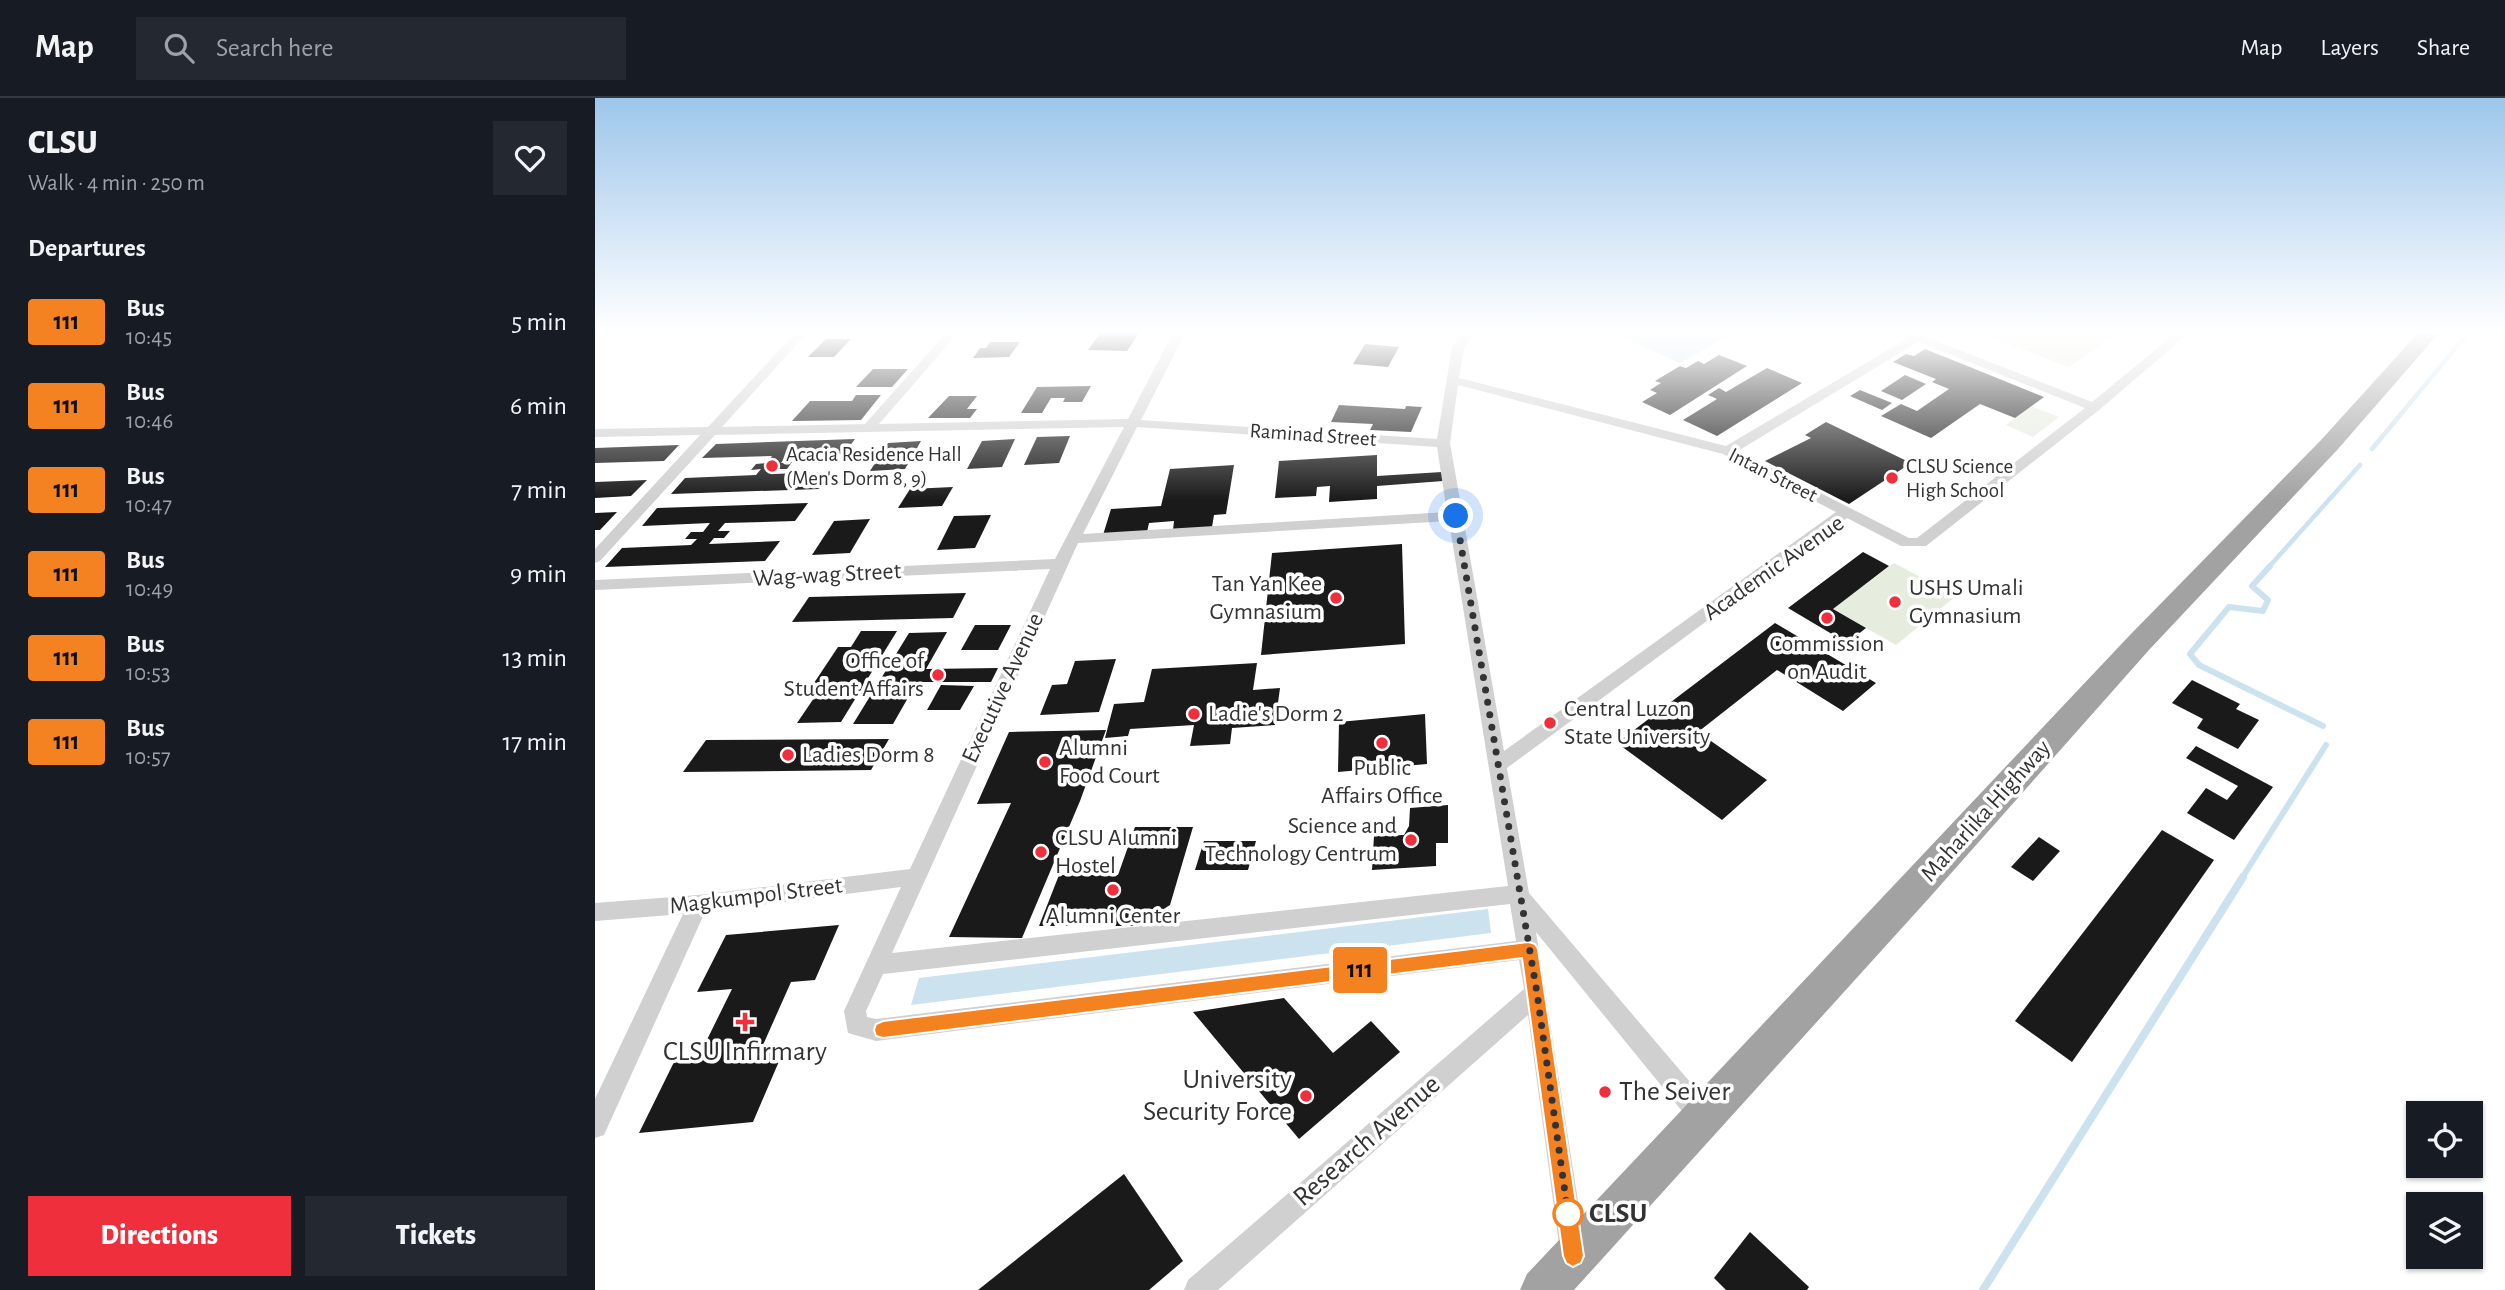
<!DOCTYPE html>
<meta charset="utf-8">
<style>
:root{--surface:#171b24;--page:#242831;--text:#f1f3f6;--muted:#9ea1a6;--line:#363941;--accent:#ef2f3c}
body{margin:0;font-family:"Alegreya Sans",sans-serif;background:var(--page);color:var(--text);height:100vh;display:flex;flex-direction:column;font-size:26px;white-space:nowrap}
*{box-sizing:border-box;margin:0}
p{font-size:23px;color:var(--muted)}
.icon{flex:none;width:38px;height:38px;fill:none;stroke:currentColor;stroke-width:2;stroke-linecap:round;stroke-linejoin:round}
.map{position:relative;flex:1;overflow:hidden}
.details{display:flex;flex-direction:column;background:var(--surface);width:595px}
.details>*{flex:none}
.badge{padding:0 14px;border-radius:5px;font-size:24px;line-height:46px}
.fabs{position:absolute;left:1811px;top:1003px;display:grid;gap:14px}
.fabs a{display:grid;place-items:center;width:77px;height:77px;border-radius:0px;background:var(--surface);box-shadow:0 2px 5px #0004;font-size:35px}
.you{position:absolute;width:35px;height:35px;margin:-18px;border:5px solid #fff;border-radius:50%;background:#1a73e8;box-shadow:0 0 0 10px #1a73e833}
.map>.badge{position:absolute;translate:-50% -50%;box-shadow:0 0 0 4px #fff}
h2{padding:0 28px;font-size:26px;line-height:63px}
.round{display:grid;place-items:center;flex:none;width:74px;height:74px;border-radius:0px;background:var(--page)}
.summary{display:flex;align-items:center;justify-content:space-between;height:119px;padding:0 28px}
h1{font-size:33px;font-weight:800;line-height:52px}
.cta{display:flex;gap:14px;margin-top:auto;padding:14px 28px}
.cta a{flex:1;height:80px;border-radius:0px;background:var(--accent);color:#fff;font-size:28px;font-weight:800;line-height:80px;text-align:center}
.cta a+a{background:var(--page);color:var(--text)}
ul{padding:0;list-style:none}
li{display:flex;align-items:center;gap:21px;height:84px;padding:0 28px}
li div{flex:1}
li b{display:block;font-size:26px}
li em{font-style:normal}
li .badge{min-width:77px;font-weight:700;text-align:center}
header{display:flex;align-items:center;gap:42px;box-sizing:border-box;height:98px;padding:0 35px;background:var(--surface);border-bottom:2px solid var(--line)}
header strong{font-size:33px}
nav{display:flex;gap:38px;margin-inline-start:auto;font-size:24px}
.search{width:490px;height:63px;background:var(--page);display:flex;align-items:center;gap:18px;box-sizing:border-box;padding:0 24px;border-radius:0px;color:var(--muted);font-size:26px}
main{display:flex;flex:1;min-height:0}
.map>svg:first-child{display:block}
.green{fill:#e6ecde}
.water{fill:#cde2ef}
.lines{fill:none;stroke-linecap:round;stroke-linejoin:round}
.stream-far2{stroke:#cde2ef;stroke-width:4.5}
.stream-far1{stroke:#cde2ef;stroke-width:6}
.stream{stroke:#cde2ef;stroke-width:8}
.building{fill:#1a1a1a}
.minor{fill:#d0d0d0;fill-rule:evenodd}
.trunk{fill:#a2a2a2;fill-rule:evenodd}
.line{fill:#f58220;stroke:#fff;stroke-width:2}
.walk{stroke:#333;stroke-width:7;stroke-dasharray:0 12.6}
.poi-dot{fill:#ef2f3c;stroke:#fff;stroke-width:2.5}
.stop-dot{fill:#fff;stroke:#f58220;stroke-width:3.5}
.labels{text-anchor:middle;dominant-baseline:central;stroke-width:7;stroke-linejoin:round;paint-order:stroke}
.far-street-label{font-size:21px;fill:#333;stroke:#fff}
.far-poi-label{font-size:21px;fill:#333;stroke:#fff;text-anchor:start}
.street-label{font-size:24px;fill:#333;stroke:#fff}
.poi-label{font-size:24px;fill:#333;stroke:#fff;text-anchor:start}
.near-poi-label{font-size:28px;fill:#333;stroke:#fff}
.near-street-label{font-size:28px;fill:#333;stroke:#fff}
.near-stop-label{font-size:28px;font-weight:bold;fill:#333;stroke:#fff;text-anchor:start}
</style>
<header>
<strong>Map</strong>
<div class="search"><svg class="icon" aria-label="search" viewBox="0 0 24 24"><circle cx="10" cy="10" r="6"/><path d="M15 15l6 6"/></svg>Search here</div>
<nav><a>Map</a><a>Layers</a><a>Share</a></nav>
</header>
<main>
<section class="details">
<div class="summary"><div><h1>CLSU</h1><p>Walk · 4 min · 250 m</p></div><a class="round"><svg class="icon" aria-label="heart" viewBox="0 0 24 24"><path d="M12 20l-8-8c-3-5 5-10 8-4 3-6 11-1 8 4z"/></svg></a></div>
<h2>Departures</h2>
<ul>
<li><span class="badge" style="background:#f58220;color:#111">111</span><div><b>Bus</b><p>10:45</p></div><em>5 min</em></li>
<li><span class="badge" style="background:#f58220;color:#111">111</span><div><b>Bus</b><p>10:46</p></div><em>6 min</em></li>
<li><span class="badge" style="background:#f58220;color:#111">111</span><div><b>Bus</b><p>10:47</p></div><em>7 min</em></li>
<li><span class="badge" style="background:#f58220;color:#111">111</span><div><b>Bus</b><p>10:49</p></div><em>9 min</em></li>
<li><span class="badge" style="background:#f58220;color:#111">111</span><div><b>Bus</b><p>10:53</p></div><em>13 min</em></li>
<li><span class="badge" style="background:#f58220;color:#111">111</span><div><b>Bus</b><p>10:57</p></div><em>17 min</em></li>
</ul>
<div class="cta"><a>Directions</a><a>Tickets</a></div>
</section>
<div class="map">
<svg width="1910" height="1192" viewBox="0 0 1910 1192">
<rect width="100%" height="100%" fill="#fff"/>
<!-- green -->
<g class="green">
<path d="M 1385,235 L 1524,235 L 1474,269 Z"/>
<path d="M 1436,308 L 1464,319 L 1438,339 L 1411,327 Z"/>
<path d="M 1299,465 L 1361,498 L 1301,547 L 1238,511 Z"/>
</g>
<!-- water -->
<g class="water">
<path d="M 1017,235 L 1134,235 L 1137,236 L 1085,265 Z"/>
<path d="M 893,811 L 896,835 L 316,907 L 324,880 Z"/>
</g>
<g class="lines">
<!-- stream-far2 -->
<g class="stream-far2">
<path d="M 1777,351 L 1873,235"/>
<path d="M 1673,470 L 1765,367"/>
</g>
<!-- stream-far1 -->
<g class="stream-far1">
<path d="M 1675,468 L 1657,488 L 1673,502 L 1668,513 L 1634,509 L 1595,556 L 1604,567 L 1728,628"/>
<path d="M 1647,780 L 1731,647"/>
</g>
<!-- stream -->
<path class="stream" d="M 1388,1192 L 1648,779"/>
</g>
<!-- building -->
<g class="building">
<path d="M 505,235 L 544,235 L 532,253 L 493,252 Z"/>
<path d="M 231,241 L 256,241 L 239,259 L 213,259 Z"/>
<path d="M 395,244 L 425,244 L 414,259 L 378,260 L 385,250 L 391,250 Z"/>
<path d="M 770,246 L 804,249 L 793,269 L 758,266 Z"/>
<path d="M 1330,251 L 1365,265 L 1449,299 L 1420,320 L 1385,306 L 1336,340 L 1286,318 L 1306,306 L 1322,313 L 1354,291 L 1337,284 L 1341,281 L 1298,264 L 1311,256 L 1319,258 Z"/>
<path d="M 1124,257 L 1152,268 L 1075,317 L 1047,304 L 1062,295 L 1055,292 L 1066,285 L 1060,283 L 1085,268 L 1091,270 L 1103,263 L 1109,266 Z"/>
<path d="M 1172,270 L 1207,285 L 1122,338 L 1088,322 L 1122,301 L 1113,297 L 1124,290 L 1131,294 Z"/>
<path d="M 278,271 L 313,271 L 297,289 L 261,289 Z"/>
<path d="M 1310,277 L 1331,286 L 1307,302 L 1286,293 Z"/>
<path d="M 496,288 L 487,304 L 468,304 L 470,300 L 456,300 L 447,315 L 426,315 L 442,289 Z"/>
<path d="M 1265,292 L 1297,305 L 1287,312 L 1255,298 Z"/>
<path d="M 261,297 L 286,297 L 266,322 L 197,323 L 215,303 L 257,303 Z"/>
<path d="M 354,298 L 382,298 L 372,311 L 382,311 L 375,320 L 333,320 Z"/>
<path d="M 744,307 L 810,311 L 811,308 L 827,309 L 816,334 L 775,332 L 778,326 L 736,324 Z"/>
<path d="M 1231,324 L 1316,365 L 1254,406 L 1170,363 L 1216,340 L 1210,337 Z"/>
<path d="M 475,338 L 464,365 L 429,367 L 442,339 Z"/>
<path d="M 260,341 L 249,356 L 191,358 L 186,365 L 197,364 L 192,371 L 182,371 L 178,376 L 236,374 L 224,391 L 76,396 L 90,380 L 161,377 L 166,371 L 156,372 L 161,366 L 172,365 L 177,358 L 107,360 L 121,346 Z"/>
<path d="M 420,341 L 407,369 L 372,371 L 387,343 Z"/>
<path d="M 326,343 L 310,371 L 275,373 L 293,345 Z"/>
<path d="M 84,347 L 69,363 L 0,365 L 0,350 Z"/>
<path d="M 782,357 L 782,378 L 847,374 L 848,383 L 782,388 L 782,401 L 734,404 L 735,388 L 722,389 L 721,398 L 680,400 L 684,363 Z"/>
<path d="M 639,367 L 631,416 L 619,417 L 617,429 L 578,432 L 579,423 L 554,425 L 552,434 L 508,437 L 516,411 L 566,408 L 575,371 Z"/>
<path d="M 52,382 L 36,398 L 0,400 L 0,384 Z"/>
<path d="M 358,389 L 347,408 L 303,410 L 315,391 Z"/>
<path d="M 213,405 L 200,423 L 130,425 L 123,433 L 135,433 L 129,440 L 119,440 L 114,446 L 185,443 L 170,463 L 10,469 L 27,450 L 96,447 L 102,441 L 90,441 L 96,434 L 108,434 L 115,425 L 47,428 L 62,410 Z"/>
<path d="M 22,414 L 5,432 L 0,432 L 0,415 Z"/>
<path d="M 396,417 L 380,450 L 342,452 L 359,418 Z"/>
<path d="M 275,421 L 255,455 L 217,457 L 239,423 Z"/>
<path d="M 807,446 L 810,546 L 666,557 L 677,455 Z"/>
<path d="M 1268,454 L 1294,468 L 1238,511 L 1271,530 L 1252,545 L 1193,510 Z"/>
<path d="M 371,495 L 358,520 L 197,524 L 214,499 Z"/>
<path d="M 1180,525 L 1281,585 L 1248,613 L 1182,572 L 1103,634 L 1172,682 L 1127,722 L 1022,645 Z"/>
<path d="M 380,527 L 416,527 L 403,552 L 366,552 Z"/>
<path d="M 266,533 L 302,533 L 246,624 L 202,625 L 219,600 L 209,600 L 243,549 L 256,549 Z"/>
<path d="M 352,534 L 331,571 L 403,570 L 396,584 L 322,584 L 298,626 L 258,626 L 314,535 Z"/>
<path d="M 521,561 L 504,614 L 445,617 L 457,587 L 472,586 L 480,563 Z"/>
<path d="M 662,565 L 658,592 L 685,590 L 680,627 L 637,630 L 635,646 L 595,648 L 599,627 L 535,631 L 533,638 L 510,640 L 519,606 L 549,604 L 557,571 Z"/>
<path d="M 1597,582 L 1645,606 L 1641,611 L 1664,622 L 1643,651 L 1602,630 L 1608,621 L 1577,605 Z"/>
<path d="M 346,587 L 379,588 L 365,612 L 332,612 Z"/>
<path d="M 830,616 L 832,666 L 743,674 L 744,624 Z"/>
<path d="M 511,632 L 485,703 L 427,840 L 354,839 L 416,705 L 382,706 L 414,634 Z"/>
<path d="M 294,641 L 276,672 L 88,674 L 111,642 Z"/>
<path d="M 1601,648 L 1678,689 L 1639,742 L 1592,715 L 1611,690 L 1632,702 L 1643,688 L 1591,660 Z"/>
<path d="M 853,707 L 853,745 L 841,745 L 841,768 L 777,772 L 779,738 L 809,737 L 814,728 L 815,710 Z"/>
<path d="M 540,729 L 598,729 L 575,807 L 542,828 L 444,828 L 464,777 L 523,777 Z"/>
<path d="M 1567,732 L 1619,762 L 1477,964 L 1420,923 Z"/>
<path d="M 1444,739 L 1465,753 L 1438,783 L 1416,769 Z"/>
<path d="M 609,743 L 661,743 L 653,772 L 600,772 Z"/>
<path d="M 244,827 L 220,882 L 196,884 L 164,956 L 188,954 L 158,1024 L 44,1035 L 81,960 L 104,958 L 137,891 L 102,894 L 131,837 Z"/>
<path d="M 689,900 L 738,955 L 776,923 L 805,954 L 704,1041 L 598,914 Z"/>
<path d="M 529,1076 L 588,1163 L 554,1192 L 383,1192 Z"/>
<path d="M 1155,1134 L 1214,1189 L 1212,1192 L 1131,1192 L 1119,1180 Z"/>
</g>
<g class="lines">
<!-- minor -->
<path class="minor" d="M 200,235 L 212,235 L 127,329 L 270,326 L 351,235 L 363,235 L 284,326 L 533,321 L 578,235 L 590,235 L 546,322 L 842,341 L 857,250 L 867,235 L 879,235 L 869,250 L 864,280 L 1131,348 L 1313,240 L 1305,235 L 1326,237 L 1497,304 L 1581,235 L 1594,235 L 1504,312 L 1331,448 L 1306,448 L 1252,420 L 912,670 L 934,795 L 1118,1011 L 1121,1020 L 1118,1029 L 1109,1032 L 1100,1029 L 941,834 L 991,1154 L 987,1163 L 978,1167 L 969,1163 L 965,1154 L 933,917 L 623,1192 L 589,1192 L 593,1182 L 929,891 L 924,862 L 281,943 L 253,935 L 249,913 L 306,789 L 110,814 L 9,1037 L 0,1040 L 0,1001 L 88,816 L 0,823 L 0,805 L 103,797 L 315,771 L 455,471 L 0,492 L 0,482 L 460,461 L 529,329 L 120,337 L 5,463 L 0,465 L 0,451 L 105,337 L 0,339 L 0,331 L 113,329 ZM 1323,244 L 1490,310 L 1322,440 L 1314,440 L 1143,353 ZM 863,287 L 1128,356 L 1241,414 L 909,653 L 855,345 ZM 542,329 L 842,349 L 852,414 L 488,436 ZM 854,423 L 913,788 L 297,855 L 483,445 ZM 915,806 L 921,843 L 281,921 L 272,919 L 271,913 L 288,876 Z"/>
<!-- trunk -->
<path class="trunk" d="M 1823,235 L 1844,235 L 1743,351 L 1554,552 L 1335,799 L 979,1192 L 925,1192 L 932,1176 L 1534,538 L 1727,341 Z"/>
</g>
<!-- sky -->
<linearGradient id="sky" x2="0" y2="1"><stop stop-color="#9dc6eb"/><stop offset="0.58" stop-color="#fff"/><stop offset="1" stop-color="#fff" stop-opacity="0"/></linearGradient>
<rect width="1910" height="402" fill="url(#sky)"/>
<!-- line -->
<path class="line" d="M 934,844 L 940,846 L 943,851 L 989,1158 L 986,1165 L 978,1169 L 971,1165 L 968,1158 L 927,860 L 288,940 L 281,938 L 279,932 L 281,926 L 288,923 Z"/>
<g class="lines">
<!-- walk -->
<path class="walk" d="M 861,418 L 942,895 L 973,1116"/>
</g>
<!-- markers -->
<g class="poi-dot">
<circle cx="177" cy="368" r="7"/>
<circle cx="1297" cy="380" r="7"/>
<circle cx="741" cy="500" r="7"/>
<circle cx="1300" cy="504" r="7"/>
<circle cx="1232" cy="520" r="7"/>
<circle cx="343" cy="577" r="7"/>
<circle cx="599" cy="616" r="7"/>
<circle cx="955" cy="625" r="7"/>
<circle cx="787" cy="645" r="7"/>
<circle cx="193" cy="657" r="7"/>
<circle cx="450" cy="664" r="7"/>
<circle cx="816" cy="742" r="7"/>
<circle cx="446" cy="754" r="7"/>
<circle cx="518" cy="792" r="7"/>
<path d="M146.5 913.5h7v7h7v7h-7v7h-7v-7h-7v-7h7z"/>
<circle cx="1010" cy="994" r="7"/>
<circle cx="711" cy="998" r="7"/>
</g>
<circle class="stop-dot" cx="973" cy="1116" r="14"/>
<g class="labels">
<!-- far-street labels -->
<g class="far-street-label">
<text transform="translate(718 337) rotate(4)">Raminad Street</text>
<text transform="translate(1178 377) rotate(27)">Intan Street</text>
</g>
<!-- far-poi labels -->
<g class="far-poi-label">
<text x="191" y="356">Acacia Residence Hall<tspan x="191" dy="24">(Men's Dorm 8, 9)</tspan></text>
<text x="1311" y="368">CLSU Science<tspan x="1311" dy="24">High School</tspan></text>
</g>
<!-- street labels -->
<g class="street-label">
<text transform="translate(1179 470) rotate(-35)">Academic Avenue</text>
<text transform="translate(232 477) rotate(-3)">Wag-wag Street</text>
<text transform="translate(408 590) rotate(-65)">Executive Avenue</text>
<text transform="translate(1391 713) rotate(-48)">Maharlika Highway</text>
<text transform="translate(161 798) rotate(-7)">Magkumpol Street</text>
</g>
<!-- poi labels -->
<g class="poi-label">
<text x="727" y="486" text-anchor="end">Tan Yan Kee<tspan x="727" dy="28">Gymnasium</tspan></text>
<text x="1314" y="490">USHS Umali<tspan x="1314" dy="28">Gymnasium</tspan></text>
<text x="1232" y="546" text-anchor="middle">Commission<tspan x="1232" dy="28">on Audit</tspan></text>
<text x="329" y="563" text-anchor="end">Office of<tspan x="329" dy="28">Student Affairs</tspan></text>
<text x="969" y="611">Central Luzon<tspan x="969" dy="28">State University</tspan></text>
<text x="613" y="616">Ladie's Dorm 2</text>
<text x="464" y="650">Alumni<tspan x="464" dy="28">Food Court</tspan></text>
<text x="207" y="657">Ladies Dorm 8</text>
<text x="787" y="670" text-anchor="middle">Public<tspan x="787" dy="28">Affairs Office</tspan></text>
<text x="802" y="728" text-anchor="end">Science and<tspan x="802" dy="28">Technology Centrum</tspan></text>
<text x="460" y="740">CLSU Alumni<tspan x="460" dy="28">Hostel</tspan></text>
<text x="518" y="818" text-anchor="middle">Alumni Center</text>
</g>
<!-- near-poi labels -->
<g class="near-poi-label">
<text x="150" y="954">CLSU Infirmary</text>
<text x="697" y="982" text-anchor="end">University<tspan x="697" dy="32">Security Force</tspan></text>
<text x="1024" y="994" text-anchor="start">The Seiver</text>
</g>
<!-- near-street labels -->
<g class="near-street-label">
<text transform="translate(772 1043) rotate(-41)">Research Avenue</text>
</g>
<!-- near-stop labels -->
<g class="near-stop-label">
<text x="994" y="1116">CLSU</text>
</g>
</g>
</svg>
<div class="fabs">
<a><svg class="icon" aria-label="locate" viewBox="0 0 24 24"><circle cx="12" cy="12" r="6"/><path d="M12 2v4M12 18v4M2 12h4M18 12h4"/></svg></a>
<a><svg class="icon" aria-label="layers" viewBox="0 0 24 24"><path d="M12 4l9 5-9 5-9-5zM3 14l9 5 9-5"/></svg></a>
</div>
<div class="you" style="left:861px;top:418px"></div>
<b class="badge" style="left:765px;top:872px;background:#f58220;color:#111">111</b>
</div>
</main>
